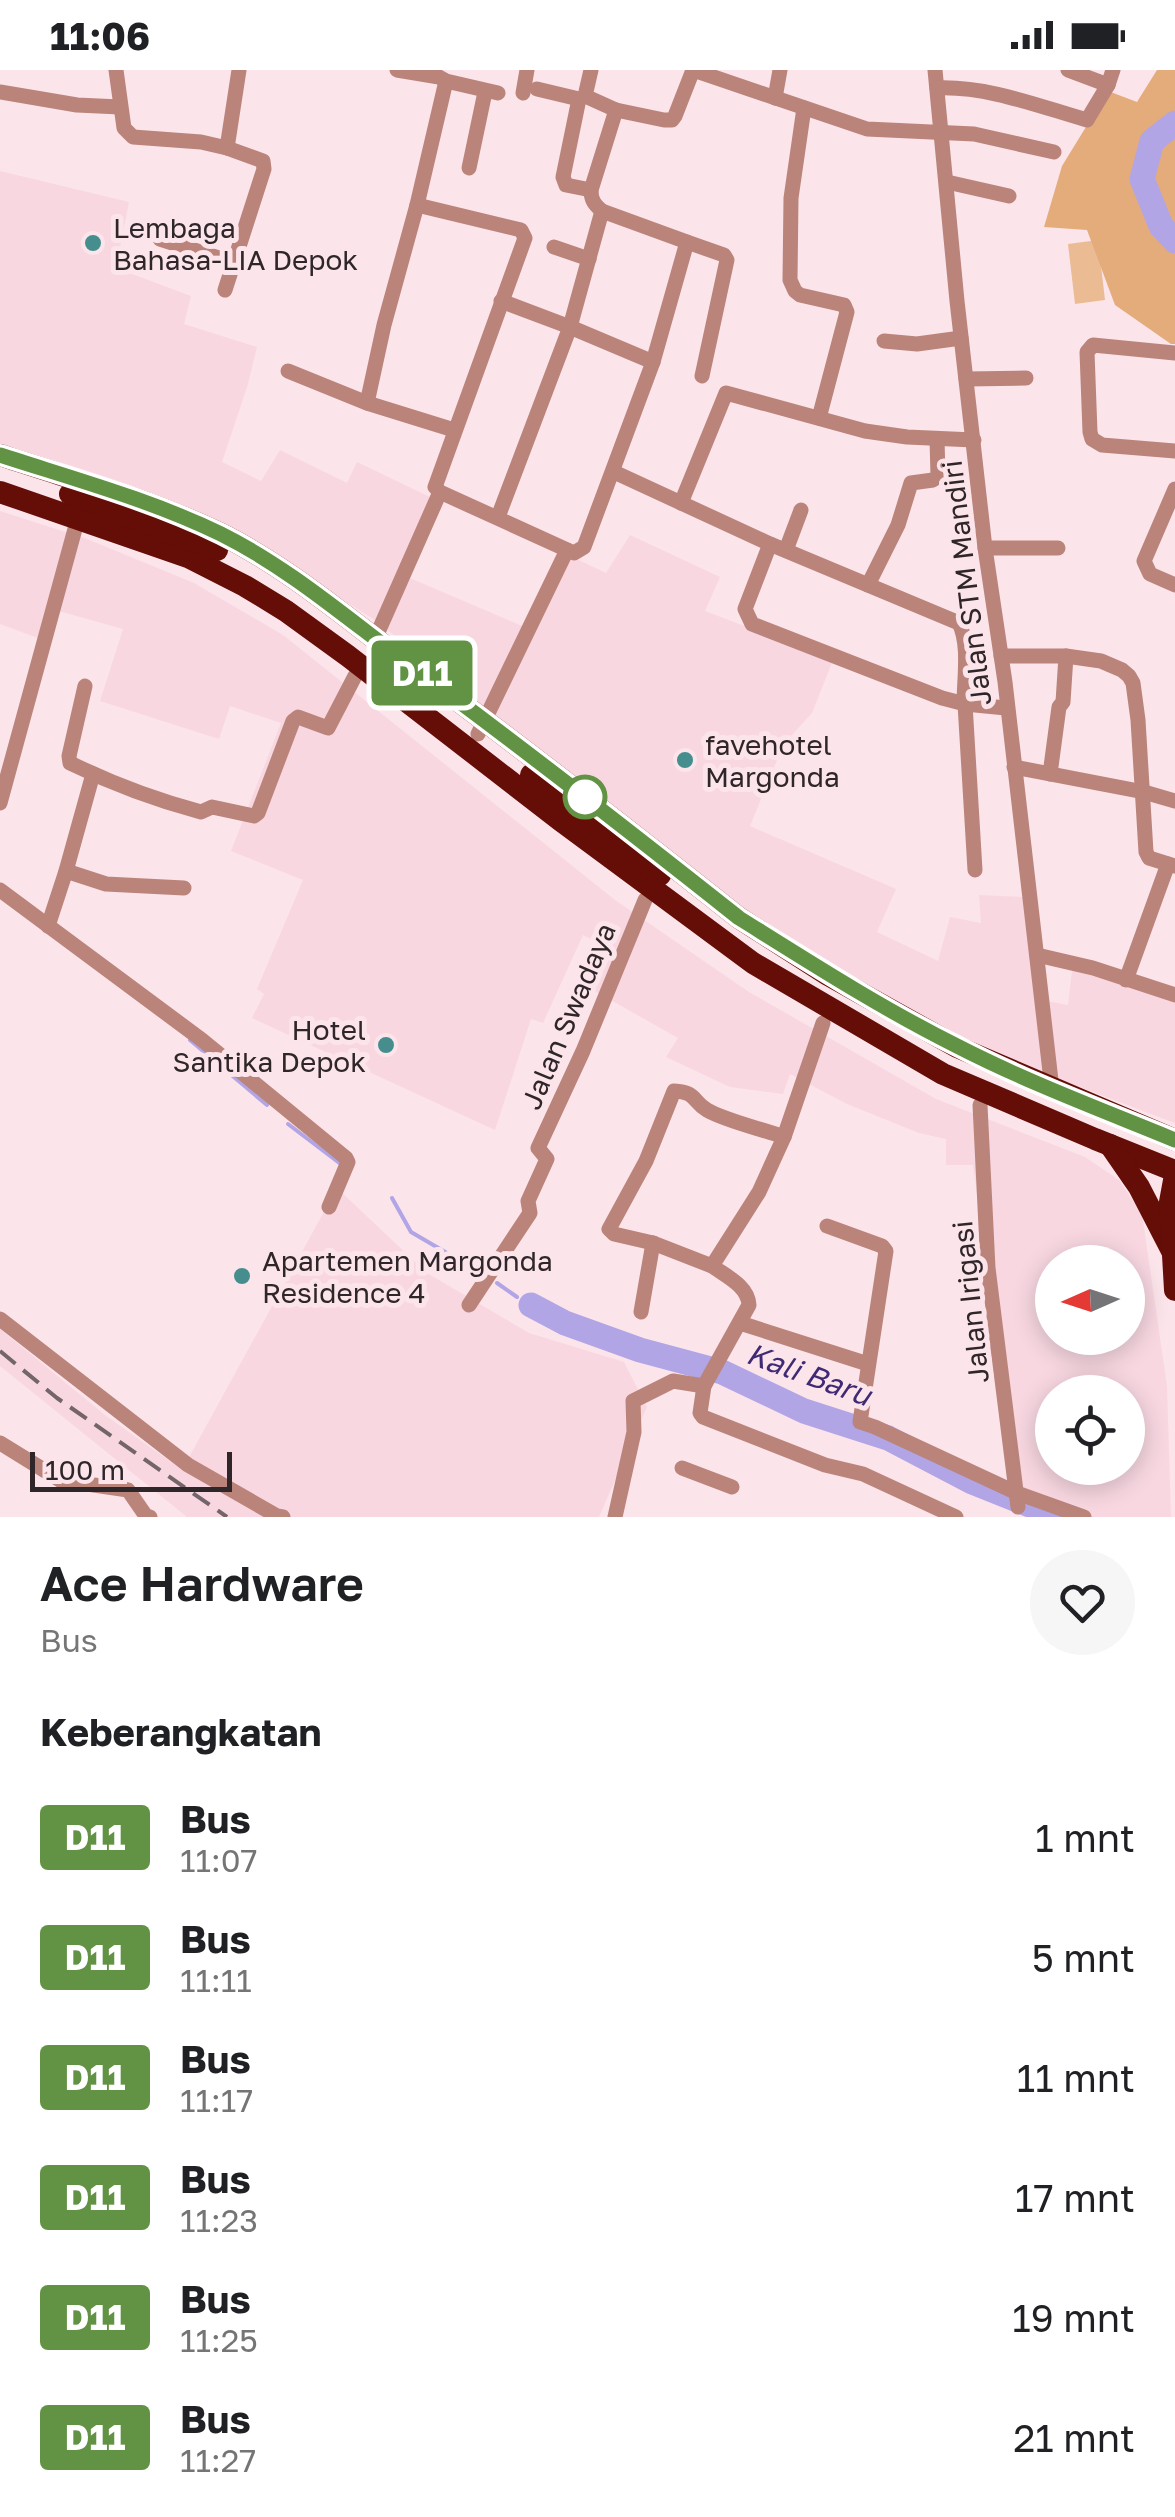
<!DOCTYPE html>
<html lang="id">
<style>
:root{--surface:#fff;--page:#f6f6f6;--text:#202124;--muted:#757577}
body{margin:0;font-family:"Golos Text",sans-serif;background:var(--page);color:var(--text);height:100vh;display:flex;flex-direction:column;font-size:38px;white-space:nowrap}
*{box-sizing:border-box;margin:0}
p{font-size:32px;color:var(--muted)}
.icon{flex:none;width:55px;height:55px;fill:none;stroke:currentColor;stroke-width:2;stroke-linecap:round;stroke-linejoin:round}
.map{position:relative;height:1447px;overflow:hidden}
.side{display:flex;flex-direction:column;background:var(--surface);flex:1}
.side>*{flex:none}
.badge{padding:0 20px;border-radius:8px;font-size:35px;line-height:65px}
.needle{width:65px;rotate:267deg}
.buttons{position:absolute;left:1035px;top:1175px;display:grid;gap:20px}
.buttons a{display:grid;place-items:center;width:110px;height:110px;border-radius:50%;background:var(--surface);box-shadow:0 5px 25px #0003;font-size:50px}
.scale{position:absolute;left:30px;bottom:25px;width:202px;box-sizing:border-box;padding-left:10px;border:5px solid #2f2629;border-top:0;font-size:28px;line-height:35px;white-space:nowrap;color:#2f2629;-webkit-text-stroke:8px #fce4eb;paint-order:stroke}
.map>.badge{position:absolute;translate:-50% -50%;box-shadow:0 0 0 5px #fff}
h2{padding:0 40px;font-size:38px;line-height:90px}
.round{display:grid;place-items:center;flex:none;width:105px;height:105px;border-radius:52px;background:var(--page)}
.overview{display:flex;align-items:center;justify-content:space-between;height:170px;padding:0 40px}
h1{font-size:48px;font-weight:600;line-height:75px}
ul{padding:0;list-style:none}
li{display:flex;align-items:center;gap:30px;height:120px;padding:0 40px}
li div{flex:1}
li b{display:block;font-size:38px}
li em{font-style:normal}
li .badge{min-width:110px;font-weight:700;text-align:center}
.status{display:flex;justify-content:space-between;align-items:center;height:70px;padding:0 50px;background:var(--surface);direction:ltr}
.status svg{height:28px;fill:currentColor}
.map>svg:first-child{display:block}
.built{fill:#f8d7e1;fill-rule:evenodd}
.green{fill:#ebbc94}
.forest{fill:#e4ac7b}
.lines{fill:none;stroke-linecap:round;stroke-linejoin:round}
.stream{stroke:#b1a5e6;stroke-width:4}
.river{stroke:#b1a5e6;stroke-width:25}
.minor{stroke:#ba847b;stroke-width:15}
.highway{stroke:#650d07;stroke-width:22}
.rail{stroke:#736569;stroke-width:4;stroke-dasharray:20 10;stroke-linecap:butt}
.line-casing{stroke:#fff;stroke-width:22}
.line{stroke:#629344;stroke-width:15}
.poi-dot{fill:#468e8e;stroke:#fce4eb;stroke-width:4}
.stop-dot{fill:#fff;stroke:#629344;stroke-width:5}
.labels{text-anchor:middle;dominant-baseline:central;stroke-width:10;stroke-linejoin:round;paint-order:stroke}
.poi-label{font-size:28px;fill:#2f2629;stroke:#fce4eb;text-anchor:start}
.street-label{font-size:28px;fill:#2f2629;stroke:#fce4eb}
.water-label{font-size:30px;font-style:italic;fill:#3f2a74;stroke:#fce4eb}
</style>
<div class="status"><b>11:06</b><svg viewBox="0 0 49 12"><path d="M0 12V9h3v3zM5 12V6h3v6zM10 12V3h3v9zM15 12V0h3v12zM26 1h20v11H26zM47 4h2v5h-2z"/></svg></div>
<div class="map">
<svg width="1175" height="1447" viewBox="0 0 1175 1447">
<rect width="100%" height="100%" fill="#fce4eb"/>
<!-- built -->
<g class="built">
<path d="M 0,101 L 129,132 L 116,198 L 191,226 L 184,254 L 257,277 L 248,314 L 222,392 L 261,411 L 280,380 L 347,413 L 357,392 L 432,428 L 398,503 L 527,558 L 566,484 L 606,503 L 630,465 L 720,507 L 705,541 L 833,590 L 812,643 L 783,675 L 750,756 L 896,819 L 877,862 L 938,891 L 950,847 L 981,853 L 979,825 L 1023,827 L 1036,929 L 1068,935 L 1073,892 L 1175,926 L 1175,1053 L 966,974 L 786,870 L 580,715 L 375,550 L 281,491 L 0,379 Z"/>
<path d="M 0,441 L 87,469 L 194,513 L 283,565 L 615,830 L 749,922 L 936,1029 L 1085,1087 L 1119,1110 L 1142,1144 L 1167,1316 L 1171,1447 L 1078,1447 L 1017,1420 L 973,1095 L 946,1095 L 946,1069 L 919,1063 L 847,1034 L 790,1004 L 783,1024 L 730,1017 L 666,987 L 678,968 L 593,920 L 610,878 L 583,865 L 543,953 L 531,949 L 495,1060 L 252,948 L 264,924 L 257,919 L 303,810 L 231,781 L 281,653 L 230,636 L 219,669 L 100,631 L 123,559 L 55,540 L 46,571 L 0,554 ZM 1052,1192 L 1128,1192 L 1128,1268 L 1052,1268 ZM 1052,1322 L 1128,1322 L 1128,1398 L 1052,1398 Z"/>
<path d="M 337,1118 L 427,1203 L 529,1263 L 624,1292 L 647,1337 L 599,1447 L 187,1447 L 0,1296 L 0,1259 L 105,1345 L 182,1400 Z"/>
</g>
<!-- green -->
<path class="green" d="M 1098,170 L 1105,230 L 1075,234 L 1068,174 Z"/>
<!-- forest -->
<path class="forest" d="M 1157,0 L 1175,0 L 1175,274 L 1171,274 L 1115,235 L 1087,160 L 1044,157 L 1062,96 L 1108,21 L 1137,32 Z"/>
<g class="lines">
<!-- stream -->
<g class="stream">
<path d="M 190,970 L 267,1035"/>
<path d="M 288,1054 L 342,1095"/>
<path d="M 392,1128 L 411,1162 L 476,1200"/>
<path d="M 497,1213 L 517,1227"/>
</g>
<!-- river -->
<g class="river">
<path d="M 1175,53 L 1152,71 L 1142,109 L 1161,156 L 1175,171"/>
<path d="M 531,1235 L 565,1253 L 640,1280 L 722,1302 L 804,1341 L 888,1368 L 972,1412 L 1060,1447"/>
</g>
<!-- minor -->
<g class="minor">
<path d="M 116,0 L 124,58 L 133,67 L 201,72 L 227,78 L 263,91 L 264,99 L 225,220"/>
<path d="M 397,0 L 439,7 L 446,11 L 498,23"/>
<path d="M 591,0 L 585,26 L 616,40 L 664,50 L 672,50 L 675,46 L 693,0 L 867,59 L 974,64 L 1054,82"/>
<path d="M 935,0 L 957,231 L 985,478 L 1005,612 L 1052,1019"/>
<path d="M 1068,0 L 1108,15"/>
<path d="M 446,11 L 417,135 L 521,160 L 525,168 L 435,417 L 440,422 L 574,483 L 584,477 L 653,292 L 687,172 L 602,141 C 594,134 591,130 591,120 L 616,40"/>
<path d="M 937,18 C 988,16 1038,36 1087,50 L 1108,15 L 1113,0"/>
<path d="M 537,19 L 579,29 L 563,107 L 566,115 L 591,120"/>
<path d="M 0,22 L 77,35 L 120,37"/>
<path d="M 523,23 L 527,0"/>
<path d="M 775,28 L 780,0"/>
<path d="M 804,38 L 791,128 L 790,210 L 795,221 L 800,225 L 844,235 L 847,242 L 819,348"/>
<path d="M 227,78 L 239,0"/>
<path d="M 469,98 L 485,22"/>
<path d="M 947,112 L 1009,126"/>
<path d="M 160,169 L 234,193"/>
<path d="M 687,172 L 724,185 L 727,190 L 702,306"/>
<path d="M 554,177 L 589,189"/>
<path d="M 501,231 L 570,257 L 653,292"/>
<path d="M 884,271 L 917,274 L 961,268"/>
<path d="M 1175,283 L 1093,275 L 1087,282 L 1090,362 L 1092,369 L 1102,375 L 1175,381"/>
<path d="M 288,301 L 367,333 L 454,360"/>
<path d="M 966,309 L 1026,308"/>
<path d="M 367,333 L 384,255 L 417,135"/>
<path d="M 614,402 L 770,474 L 959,553 C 970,575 964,609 964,634"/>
<path d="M 1175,419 L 1144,491 L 1150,504 L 1175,515"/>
<path d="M 681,433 L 726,323 L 865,361 L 907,367 L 974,370"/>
<path d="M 498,447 L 570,257 L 602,141"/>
<path d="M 770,474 L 745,539 L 752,554 L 942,628 L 965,634 L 1006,638"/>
<path d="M 985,478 L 1058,478"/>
<path d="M 786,480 L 801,440"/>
<path d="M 868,515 L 898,455 L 911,413 L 933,410 L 938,406 L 937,369"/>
<path d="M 375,569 L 440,422"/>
<path d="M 1001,586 L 1066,586 L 1101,591 L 1122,600 L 1129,606 L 1133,613 L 1138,650 L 1146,782 L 1149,788 L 1175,796"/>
<path d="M 85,616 L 69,686 L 70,693 C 113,714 156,730 201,742 L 212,737 L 254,746 L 258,743 L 293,651 L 298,647 L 328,658 L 355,606"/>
<path d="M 965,634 L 975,800"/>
<path d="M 478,664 L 567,480"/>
<path d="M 1014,697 L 1144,722 L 1175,731"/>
<path d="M 1050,704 L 1059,637 L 1063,632 L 1066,586"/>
<path d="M 0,733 L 78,448"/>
<path d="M 66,801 L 106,814 L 184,818"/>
<path d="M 0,820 L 202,970 L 346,1088 L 348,1092 L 329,1137"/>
<path d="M 48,856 L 66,801 L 93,704"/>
<path d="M 1037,885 L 1093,898 L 1175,925"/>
<path d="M 1126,910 L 1168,794"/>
<path d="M 980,1035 L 988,1198 L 1018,1437"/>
<path d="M 827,1156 L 882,1176 L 886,1181 L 860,1352 L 875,1357 L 1017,1423 L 1084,1447"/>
<path d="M 712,1196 L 653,1173 L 614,1164 L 609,1159 L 646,1091 L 674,1021 C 697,1022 692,1031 707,1040 C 726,1051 762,1059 784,1067"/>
<path d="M 469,1235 L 530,1143 L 528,1131 L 547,1089 L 538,1078 L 583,981 L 645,830"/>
<path d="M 641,1242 L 653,1173"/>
<path d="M 0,1249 L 188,1395 L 277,1446 L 283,1447"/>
<path d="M 740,1253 L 868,1294"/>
<path d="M 704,1316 L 700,1343 L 703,1347 L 825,1395 L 863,1404 L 956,1447"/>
<path d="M 0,1373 L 60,1410 L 128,1420 L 146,1446 L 150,1447"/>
<path d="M 682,1398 L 732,1417"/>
<path d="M 615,1447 L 634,1362 L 633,1331 L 673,1311 L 704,1316 L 749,1235 C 748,1216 726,1206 712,1196 L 759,1122 L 784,1067 L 823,953"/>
</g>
<!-- highway -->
<g class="highway">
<path d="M 0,385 C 74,410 151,430 221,464 C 287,497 343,545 402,589 C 516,673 628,760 739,848 L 828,905 L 957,977 L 1175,1070"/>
<path d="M 0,422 L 188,487 L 245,516 L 286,541 L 348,586 L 560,750 L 753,893 L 943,1004 L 1095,1069 L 1175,1101"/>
<path d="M 70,424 L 217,480"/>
<path d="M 531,705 L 660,805"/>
<path d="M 1110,1075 L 1139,1117 L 1173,1183"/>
<path d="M 1175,1105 L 1170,1132 L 1175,1220"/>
</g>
<!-- rail -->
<path class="rail" d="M 0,1281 L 57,1328 L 227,1447"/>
</g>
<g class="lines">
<defs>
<path id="line" d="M 0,385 C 74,409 151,430 221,464 C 287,497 343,545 402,589 C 516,673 628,760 739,848 C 811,893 881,938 957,976 C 1027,1012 1102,1040 1175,1070"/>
</defs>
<!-- line casing -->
<use href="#line" class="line-casing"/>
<!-- line -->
<use href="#line" class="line"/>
</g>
<!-- markers -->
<g class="poi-dot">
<circle cx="93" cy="173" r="10"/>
<circle cx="685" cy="690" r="10"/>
<circle cx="386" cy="975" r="10"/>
<circle cx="242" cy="1206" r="10"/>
</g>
<circle class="stop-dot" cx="585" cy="727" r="20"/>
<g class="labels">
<!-- poi labels -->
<g class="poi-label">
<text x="113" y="157">Lembaga<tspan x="113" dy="32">Bahasa-LIA Depok</tspan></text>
<text x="705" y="674">favehotel<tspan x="705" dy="32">Margonda</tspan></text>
<text x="366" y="959" text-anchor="end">Hotel<tspan x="366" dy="32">Santika Depok</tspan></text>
<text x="262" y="1190">Apartemen Margonda<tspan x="262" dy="32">Residence 4</tspan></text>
</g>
<!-- street labels -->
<g class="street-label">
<text transform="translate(966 513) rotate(-97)">Jalan STM Mandiri</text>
<text transform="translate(568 946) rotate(-67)">Jalan Swadaya</text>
<text transform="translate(970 1232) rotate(-96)">Jalan Irigasi</text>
</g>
<!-- water labels -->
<g class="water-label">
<text transform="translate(809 1304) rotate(20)">Kali Baru</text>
</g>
</g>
</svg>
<div class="buttons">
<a><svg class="needle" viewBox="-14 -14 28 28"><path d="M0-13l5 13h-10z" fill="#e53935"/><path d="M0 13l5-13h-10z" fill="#757577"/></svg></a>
<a><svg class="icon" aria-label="locate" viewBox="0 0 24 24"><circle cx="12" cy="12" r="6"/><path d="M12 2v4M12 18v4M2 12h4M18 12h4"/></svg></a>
</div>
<div class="scale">100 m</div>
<b class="badge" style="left:422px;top:603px;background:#629344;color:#fff">D11</b>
</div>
<section class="side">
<div class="overview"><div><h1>Ace Hardware</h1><p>Bus</p></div><a class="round"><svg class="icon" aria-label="heart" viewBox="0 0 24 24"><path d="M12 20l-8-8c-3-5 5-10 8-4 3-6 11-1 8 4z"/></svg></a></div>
<h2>Keberangkatan</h2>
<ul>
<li><span class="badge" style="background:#629344;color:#fff">D11</span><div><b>Bus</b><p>11:07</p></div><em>1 mnt</em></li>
<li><span class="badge" style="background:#629344;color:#fff">D11</span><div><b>Bus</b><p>11:11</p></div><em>5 mnt</em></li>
<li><span class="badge" style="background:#629344;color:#fff">D11</span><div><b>Bus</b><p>11:17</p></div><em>11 mnt</em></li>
<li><span class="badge" style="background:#629344;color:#fff">D11</span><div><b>Bus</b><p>11:23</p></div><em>17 mnt</em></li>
<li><span class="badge" style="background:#629344;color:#fff">D11</span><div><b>Bus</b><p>11:25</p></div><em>19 mnt</em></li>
<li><span class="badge" style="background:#629344;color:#fff">D11</span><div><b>Bus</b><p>11:27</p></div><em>21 mnt</em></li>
</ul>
</section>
